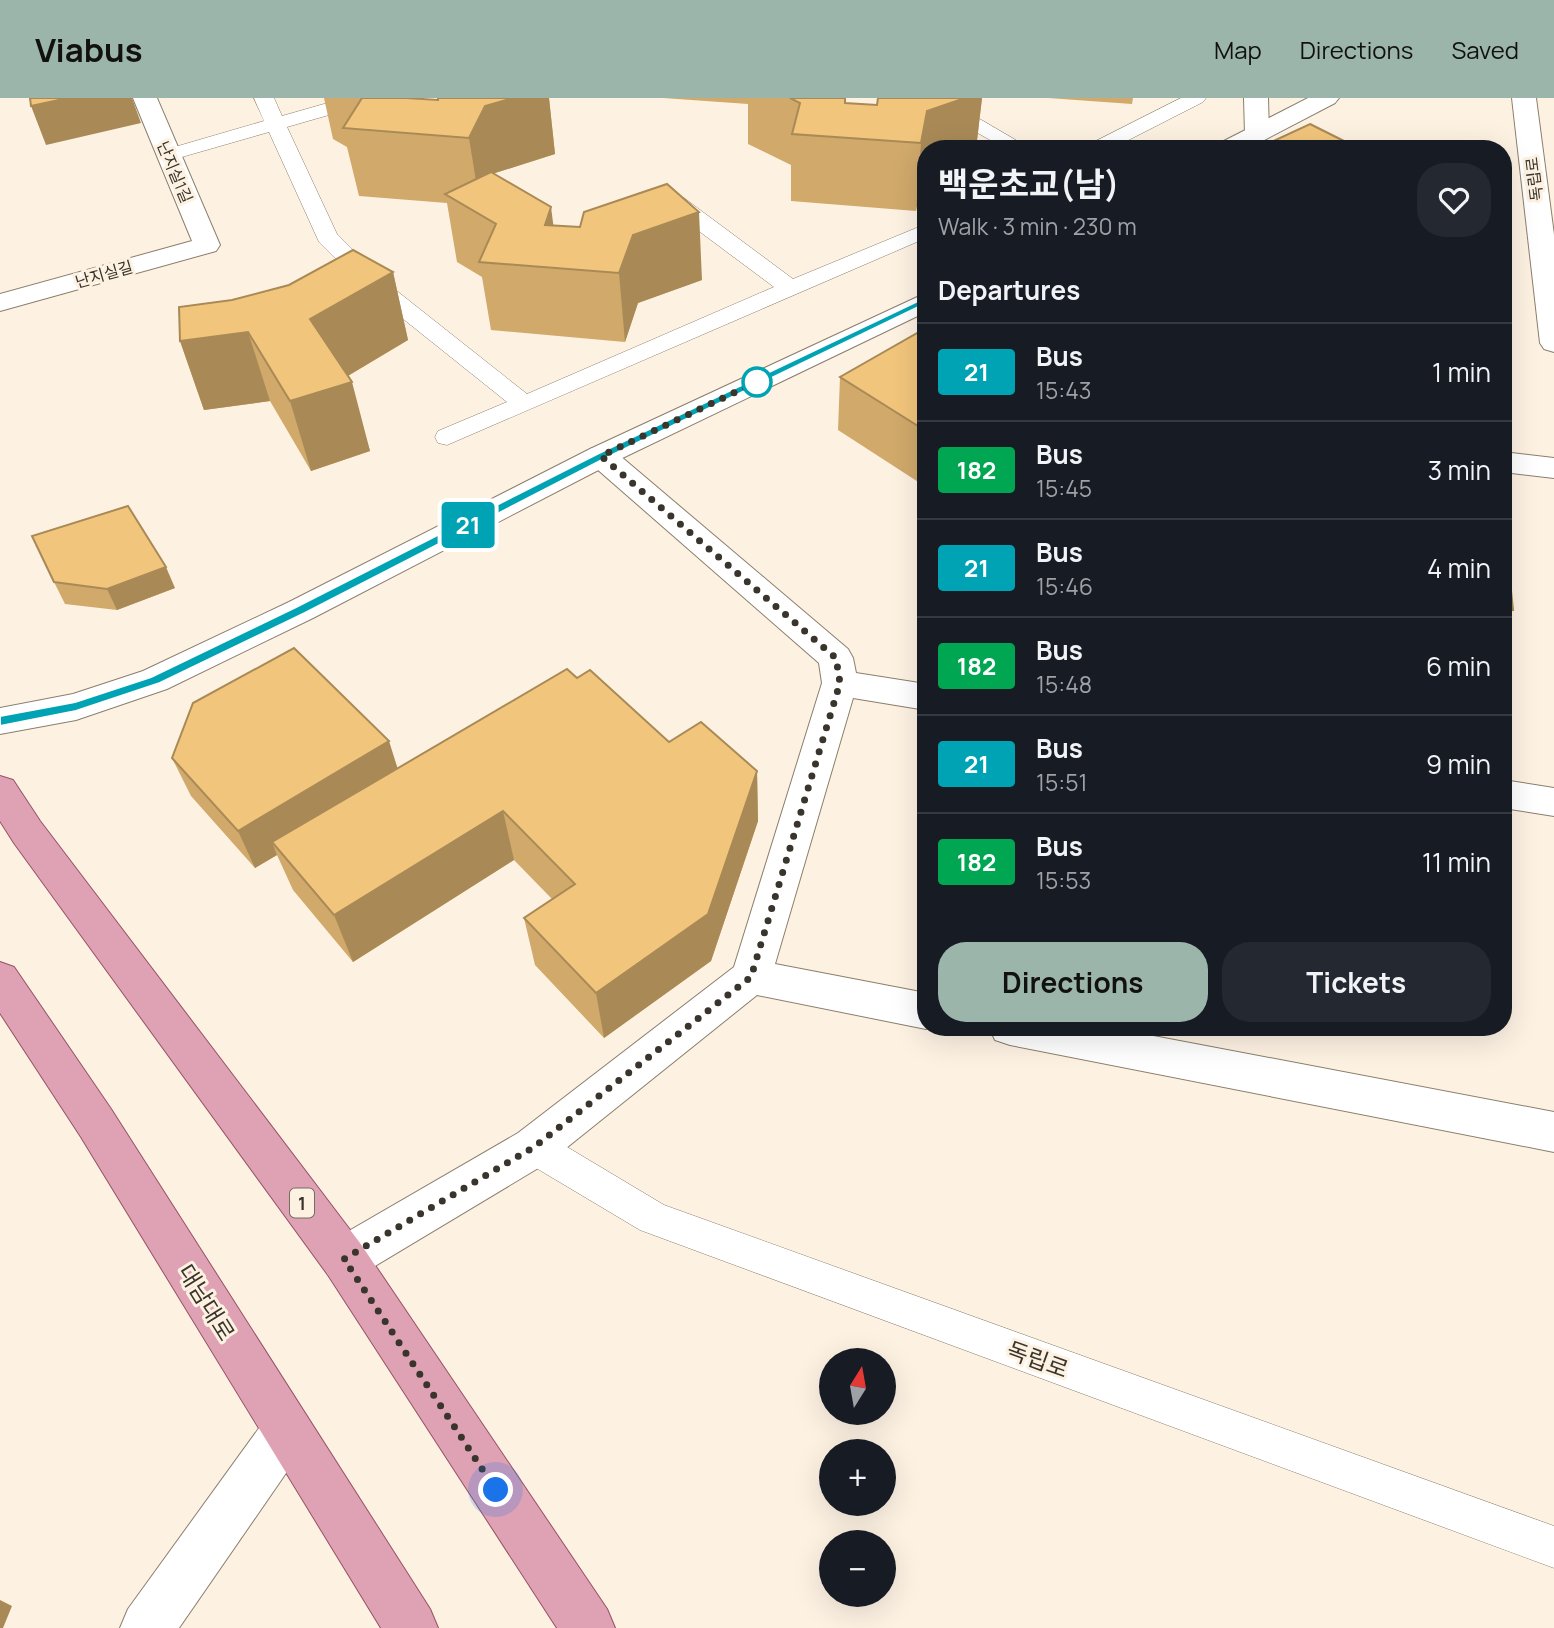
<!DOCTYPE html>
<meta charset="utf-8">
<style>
:root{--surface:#171b24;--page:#242831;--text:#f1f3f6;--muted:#9ea1a6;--line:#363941;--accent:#9cb5ab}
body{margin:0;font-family:Manrope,"Noto Sans KR",sans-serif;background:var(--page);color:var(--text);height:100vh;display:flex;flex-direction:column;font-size:26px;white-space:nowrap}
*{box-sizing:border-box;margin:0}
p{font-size:23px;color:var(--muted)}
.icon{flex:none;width:38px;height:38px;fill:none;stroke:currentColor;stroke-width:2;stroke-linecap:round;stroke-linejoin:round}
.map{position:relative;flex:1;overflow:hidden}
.drawer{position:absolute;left:917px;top:42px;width:595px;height:896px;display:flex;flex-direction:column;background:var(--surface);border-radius:28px;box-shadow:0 7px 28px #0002}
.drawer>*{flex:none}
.badge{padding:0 14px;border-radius:5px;font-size:24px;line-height:46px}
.needle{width:46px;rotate:11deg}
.buttons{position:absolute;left:819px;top:1250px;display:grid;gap:14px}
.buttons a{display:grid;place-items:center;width:77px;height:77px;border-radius:50%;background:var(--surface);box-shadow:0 7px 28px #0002;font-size:35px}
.you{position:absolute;width:35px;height:35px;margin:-18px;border:5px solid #fff;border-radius:50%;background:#1a73e8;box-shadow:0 0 0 10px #1a73e833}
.map>.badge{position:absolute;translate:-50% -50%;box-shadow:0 0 0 4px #fff}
h2{padding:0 21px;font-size:26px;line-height:63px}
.round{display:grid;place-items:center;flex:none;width:74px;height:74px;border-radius:28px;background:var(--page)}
.head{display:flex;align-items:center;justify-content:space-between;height:119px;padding:0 21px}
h1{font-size:33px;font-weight:700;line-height:52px}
.primary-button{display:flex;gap:14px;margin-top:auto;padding:14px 21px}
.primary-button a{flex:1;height:80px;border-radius:28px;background:var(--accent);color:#111;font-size:28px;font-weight:700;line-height:80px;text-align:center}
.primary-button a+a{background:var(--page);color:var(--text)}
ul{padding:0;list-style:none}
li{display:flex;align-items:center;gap:21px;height:98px;padding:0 21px;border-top:2px solid var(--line)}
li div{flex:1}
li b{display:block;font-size:26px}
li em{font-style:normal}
li .badge{min-width:77px;font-weight:700;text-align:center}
header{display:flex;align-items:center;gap:42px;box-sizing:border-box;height:98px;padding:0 35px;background:var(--accent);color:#111}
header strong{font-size:33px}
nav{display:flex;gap:38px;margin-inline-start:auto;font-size:24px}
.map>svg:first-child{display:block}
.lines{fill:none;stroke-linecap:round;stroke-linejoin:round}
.lane-casing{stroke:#8b7e6c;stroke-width:1}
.street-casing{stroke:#8b7e6c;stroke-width:2}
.secondary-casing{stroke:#8b7e6c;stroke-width:2}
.primary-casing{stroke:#975264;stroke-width:2}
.lane{fill:#fff;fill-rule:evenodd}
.street{fill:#fff;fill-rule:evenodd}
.secondary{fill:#fff;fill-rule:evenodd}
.primary{fill:#dfa1b4;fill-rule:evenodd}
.wall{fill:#d0a96b}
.shaded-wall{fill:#a98a57}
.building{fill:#f2c57c;stroke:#a98a57;stroke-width:2}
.line{fill:#00a3b4;stroke:#fff;stroke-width:2}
.walk{stroke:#39342c;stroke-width:7;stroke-dasharray:0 12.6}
.stop-dot{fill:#fff;stroke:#00a3b4;stroke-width:3.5}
.labels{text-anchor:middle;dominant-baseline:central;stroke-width:6;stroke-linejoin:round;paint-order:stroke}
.far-street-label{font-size:16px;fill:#39342c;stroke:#fdf2e2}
.shield{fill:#fdf2e2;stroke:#746d63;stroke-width:2}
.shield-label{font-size:18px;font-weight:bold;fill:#39342c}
.near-street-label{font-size:23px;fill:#39342c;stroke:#fdf2e2}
</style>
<header>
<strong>Viabus</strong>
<nav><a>Map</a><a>Directions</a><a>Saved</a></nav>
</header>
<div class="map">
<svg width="1554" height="1530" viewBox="0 0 1554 1530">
<rect width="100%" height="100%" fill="#fdf2e2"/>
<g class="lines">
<defs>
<g id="lane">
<path d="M 254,0 L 274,0 L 282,18 L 345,0 L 377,0 L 374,4 L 287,29 L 337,136 L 383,182 L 527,296 L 774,189 L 668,110 L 657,106 L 653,102 L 657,98 L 664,96 L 684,100 L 793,181 L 926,126 L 926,140 L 447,347 L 438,345 L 435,339 L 438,333 L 507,304 L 367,192 L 319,144 L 269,34 L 168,63 L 161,61 L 158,57 L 161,53 L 264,23 Z"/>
<path d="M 920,0 L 944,0 L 1031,51 L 1006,51 L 923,4 Z"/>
<path d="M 1181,0 L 1206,0 L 1203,4 L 1111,51 L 1085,51 L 1088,47 Z"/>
<path d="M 534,1033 L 547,1037 L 664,1107 L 1554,1428 L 1554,1470 L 640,1132 L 521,1061 L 516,1049 L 521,1037 Z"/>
</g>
<g id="street">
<path d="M 133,0 L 157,0 L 220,147 L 216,153 L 0,213 L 0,196 L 192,143 Z"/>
<path d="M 1244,0 L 1268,0 L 1269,36 L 1266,41 L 1257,43 L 1248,41 L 1245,36 Z"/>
<path d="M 601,348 L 612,351 L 848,551 L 853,560 L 856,575 L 926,586 L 926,612 L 853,600 L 775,866 L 926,895 L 926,929 L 930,929 L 926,931 L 757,897 L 550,1063 L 360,1177 L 344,1183 L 328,1177 L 321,1161 L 328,1145 L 518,1035 L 734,869 L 822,585 L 819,565 L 590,365 L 586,358 L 590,351 Z"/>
<path d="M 1503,354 L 1554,360 L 1554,380 L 1503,374 Z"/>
<path d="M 1503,682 L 1554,690 L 1554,718 L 1503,710 Z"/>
<path d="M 989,929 L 1106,929 L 1554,1014 L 1554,1054 L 1010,947 L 995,942 Z"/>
<path d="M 287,1307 L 304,1315 L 312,1332 L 304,1349 L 179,1530 L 120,1530 L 128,1511 L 270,1315 Z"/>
</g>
<g id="secondary">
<path d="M 1308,0 L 1339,0 L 1335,5 L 1247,51 L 1215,51 L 1218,46 Z"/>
<path d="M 1512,0 L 1536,0 L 1554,137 L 1554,254 L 1544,251 L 1540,245 Z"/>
<path d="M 926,195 L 926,214 L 612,365 L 313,520 L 167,591 L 76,622 L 0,636 L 0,610 L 73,596 L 143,573 L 289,504 L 590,351 Z"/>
</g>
<g id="primary">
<path d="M 0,678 L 13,682 L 40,723 L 360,1145 L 607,1511 L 615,1530 L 557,1530 L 328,1177 L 14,745 L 0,723 Z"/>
<path d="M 0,864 L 14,869 L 111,1011 L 430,1511 L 438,1530 L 381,1530 L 81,1039 L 0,915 Z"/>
</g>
</defs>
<!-- lane casing -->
<use href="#lane" class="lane-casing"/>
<!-- street casing -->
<use href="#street" class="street-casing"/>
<!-- secondary casing -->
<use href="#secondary" class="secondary-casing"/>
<!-- primary casing -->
<use href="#primary" class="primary-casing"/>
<!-- lane -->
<use href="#lane" class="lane"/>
<!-- street -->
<use href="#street" class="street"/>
<!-- secondary -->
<use href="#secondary" class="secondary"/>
<!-- primary -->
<use href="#primary" class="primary"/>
</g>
<!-- wall -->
<g class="wall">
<path d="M 324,0 L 416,0 L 416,1 L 438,2 L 438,0 L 549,0 L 555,56 L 495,75 L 495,76 L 553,127 L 702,182 L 638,205 L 625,244 L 491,232 L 482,179 L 457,164 L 447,105 L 359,98 L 347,49 L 333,41 Z"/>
<path d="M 663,0 L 846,0 L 846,5 L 877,7 L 982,0 L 976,51 L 926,51 L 916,113 L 791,103 L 791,67 L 748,46 L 748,6 Z"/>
<path d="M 1048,0 L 1133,0 L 1132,6 Z"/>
<path d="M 393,174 L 408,242 L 348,278 L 370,353 L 311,373 L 270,303 L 204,312 L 180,243 Z"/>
<path d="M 926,230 L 926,389 L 838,332 L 840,279 Z"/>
<path d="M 1503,415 L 1513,512 L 1503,531 Z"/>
<path d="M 54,484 L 175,490 L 117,512 L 65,506 Z"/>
<path d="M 577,580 L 669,644 L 757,673 L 758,723 L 711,863 L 604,940 L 535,867 L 524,820 L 552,801 L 514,762 L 353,864 L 293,792 L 277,757 L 255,770 L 191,698 L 172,660 L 398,670 Z"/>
</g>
<!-- shaded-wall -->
<g class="shaded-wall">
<path d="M 29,0 L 132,0 L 141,25 L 46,47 L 31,8 L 32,8 Z"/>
<path d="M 513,0 L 549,0 L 555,56 L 495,75 L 480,108 L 469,40 L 485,8 Z"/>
<path d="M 965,0 L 982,0 L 976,51 L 926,51 L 926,79 L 922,80 L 916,113 L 921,45 L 927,13 Z"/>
<path d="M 551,109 L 559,170 L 545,127 Z"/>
<path d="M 699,114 L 702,182 L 638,205 L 625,244 L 619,175 L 633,137 Z"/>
<path d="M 393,174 L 408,242 L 329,289 L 310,221 Z"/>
<path d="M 248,234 L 270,303 L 204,312 L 180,243 Z"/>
<path d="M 352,284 L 370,353 L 311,373 L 290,303 Z"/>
<path d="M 166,469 L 175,490 L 117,512 L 107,491 Z"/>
<path d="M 389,643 L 401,681 L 272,744 L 277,757 L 255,770 L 238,733 Z"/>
<path d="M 757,673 L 758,723 L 711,863 L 604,940 L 596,895 Z"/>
<path d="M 503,713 L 514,762 L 353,864 L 334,817 Z"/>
<path d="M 0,1502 L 12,1508 L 3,1530 L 0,1530 Z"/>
</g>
<!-- building -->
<g class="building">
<path d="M 30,0 L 68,0 L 31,8 Z"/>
<path d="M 362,0 L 406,0 L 438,2 L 438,0 L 513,0 L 485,8 L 469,40 L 343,30 Z"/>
<path d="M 790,0 L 845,0 L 845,5 L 877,7 L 878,0 L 965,0 L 927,13 L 921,45 L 792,36 L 800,5 Z"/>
<path d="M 1310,26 L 1360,51 L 1272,51 L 1265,47 Z"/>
<path d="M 491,74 L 551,109 L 545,127 L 580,129 L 584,114 L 667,86 L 699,114 L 633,137 L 619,175 L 479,164 L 496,126 L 445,96 Z"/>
<path d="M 353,152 L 393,174 L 310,221 L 352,284 L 290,303 L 248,234 L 180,243 L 179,209 L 232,202 L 289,187 Z"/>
<path d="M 926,230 L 926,333 L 840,279 Z"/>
<path d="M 128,408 L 166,469 L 107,491 L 54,484 L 32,438 Z"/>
<path d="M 1503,415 L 1513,512 L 1503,511 Z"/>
<path d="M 294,550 L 389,643 L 238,733 L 172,660 L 193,605 Z"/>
<path d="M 567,571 L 577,580 L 590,572 L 669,644 L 701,624 L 757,673 L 708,816 L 596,895 L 524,820 L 575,786 L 503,713 L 334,817 L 272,744 Z"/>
</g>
<!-- line -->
<path class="line" d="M 922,201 L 931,203 L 604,361 L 305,515 L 160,585 L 76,613 L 0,628 L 0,618 L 75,604 L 151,579 L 296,509 L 597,356 Z"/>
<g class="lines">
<!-- walk -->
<path class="walk" d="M 496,1392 L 344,1161 L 534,1049 L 751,879 L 840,585 L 836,560 L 601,358 L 765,280 L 757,284"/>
</g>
<!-- markers -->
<circle class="stop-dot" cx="757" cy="284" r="14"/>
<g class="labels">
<!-- far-street labels -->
<g class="far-street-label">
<text transform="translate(175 74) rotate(67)">난지실1길</text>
<text transform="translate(1534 81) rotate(-97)">독립로</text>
<text transform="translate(104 176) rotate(-16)">난지실길</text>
</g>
<!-- shield labels -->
<rect class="shield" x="290" y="1090.5" width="24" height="29" rx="5"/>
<g class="shield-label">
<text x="302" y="1105">1</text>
</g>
<!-- near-street labels -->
<g class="near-street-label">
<text transform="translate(207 1204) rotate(58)">대남대로</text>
<text transform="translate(1038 1261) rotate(20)">독립로</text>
</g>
</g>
</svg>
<div class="buttons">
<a><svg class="needle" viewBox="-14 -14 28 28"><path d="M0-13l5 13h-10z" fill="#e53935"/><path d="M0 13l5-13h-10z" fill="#9ea1a6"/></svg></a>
<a>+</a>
<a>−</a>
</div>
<div class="you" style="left:496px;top:1392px"></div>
<b class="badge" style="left:468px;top:427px;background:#00a3b4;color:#fff">21</b>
<section class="drawer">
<div class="head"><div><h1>백운초교(남)</h1><p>Walk · 3 min · 230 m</p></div><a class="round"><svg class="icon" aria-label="heart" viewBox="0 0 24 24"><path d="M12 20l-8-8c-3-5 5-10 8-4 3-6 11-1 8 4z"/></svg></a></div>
<h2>Departures</h2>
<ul>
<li><span class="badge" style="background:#00a3b4;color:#fff">21</span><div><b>Bus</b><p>15:43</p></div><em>1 min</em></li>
<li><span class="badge" style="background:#00a651;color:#fff">182</span><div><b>Bus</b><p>15:45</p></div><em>3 min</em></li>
<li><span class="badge" style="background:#00a3b4;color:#fff">21</span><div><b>Bus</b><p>15:46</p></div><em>4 min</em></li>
<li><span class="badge" style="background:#00a651;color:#fff">182</span><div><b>Bus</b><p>15:48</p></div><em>6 min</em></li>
<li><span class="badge" style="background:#00a3b4;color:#fff">21</span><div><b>Bus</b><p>15:51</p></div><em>9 min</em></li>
<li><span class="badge" style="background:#00a651;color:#fff">182</span><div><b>Bus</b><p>15:53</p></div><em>11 min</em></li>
</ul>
<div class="primary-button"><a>Directions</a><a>Tickets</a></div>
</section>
</div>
